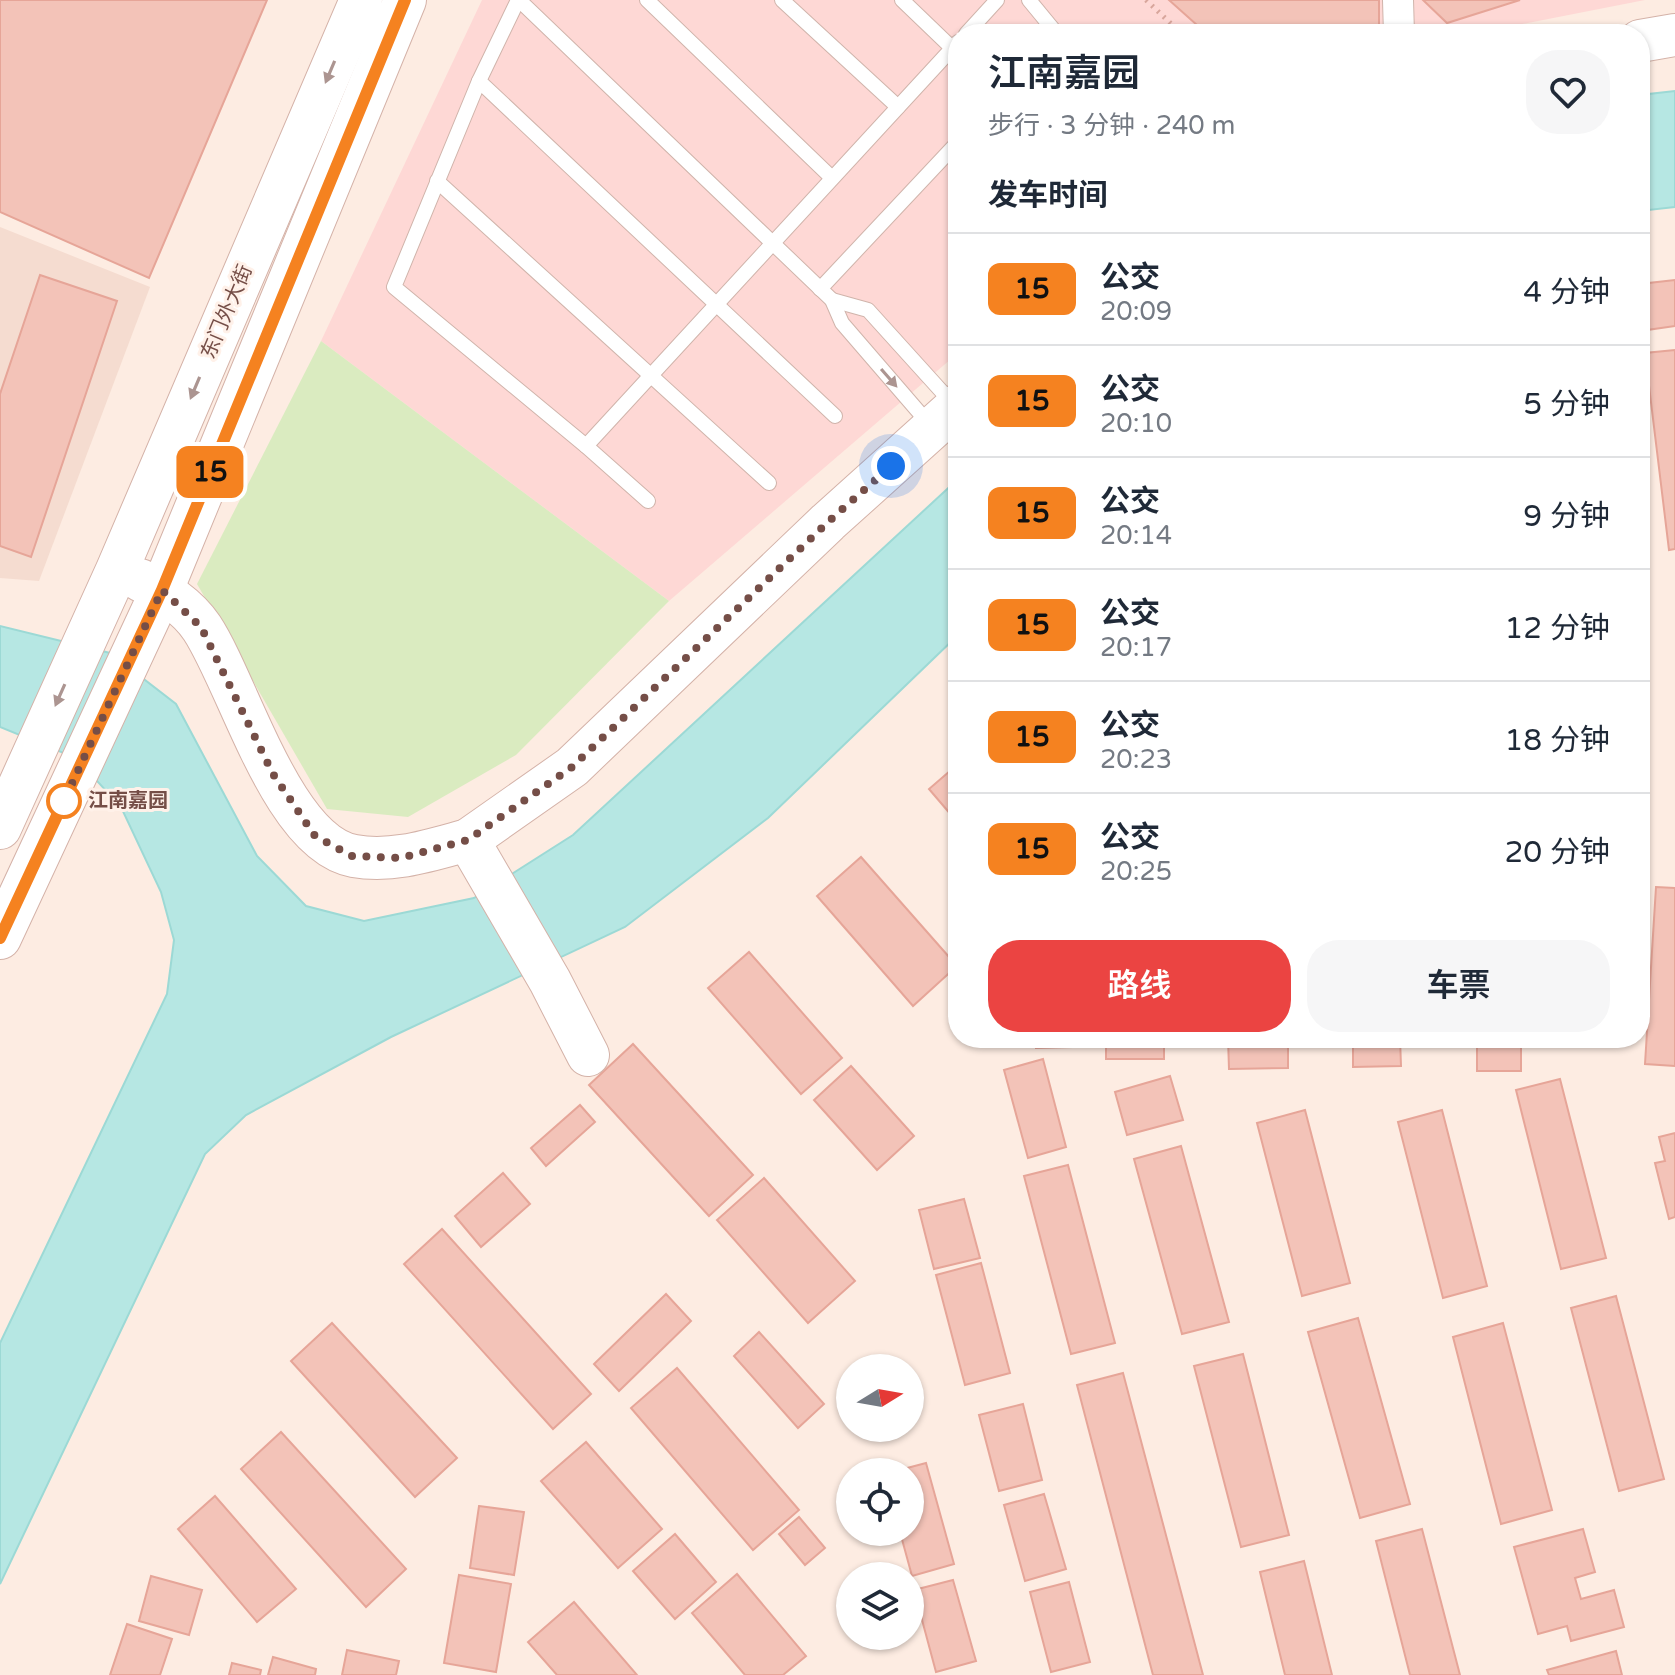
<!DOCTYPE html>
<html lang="zh">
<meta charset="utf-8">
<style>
:root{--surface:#fff;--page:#f6f6f7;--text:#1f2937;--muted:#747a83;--line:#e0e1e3;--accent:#eb4442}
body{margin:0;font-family:"Varela Round","Noto Sans SC",sans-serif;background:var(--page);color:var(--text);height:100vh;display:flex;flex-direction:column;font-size:30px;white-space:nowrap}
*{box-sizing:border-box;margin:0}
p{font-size:26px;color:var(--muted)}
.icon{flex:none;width:44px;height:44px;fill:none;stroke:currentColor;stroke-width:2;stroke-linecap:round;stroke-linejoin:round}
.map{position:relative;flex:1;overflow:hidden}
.side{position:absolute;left:948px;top:24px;width:702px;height:1024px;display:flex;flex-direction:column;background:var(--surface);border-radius:32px;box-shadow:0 2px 6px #0004}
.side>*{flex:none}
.badge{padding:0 16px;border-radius:12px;font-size:28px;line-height:52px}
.needle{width:52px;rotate:79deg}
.controls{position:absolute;left:836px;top:1354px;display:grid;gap:16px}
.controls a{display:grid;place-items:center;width:88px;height:88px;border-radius:50%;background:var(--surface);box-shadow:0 2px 6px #0004;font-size:40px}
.you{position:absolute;width:40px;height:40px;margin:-20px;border:6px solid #fff;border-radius:50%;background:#1a73e8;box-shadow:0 0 0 12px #1a73e833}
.map>.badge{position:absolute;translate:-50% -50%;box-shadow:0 0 0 4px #fff}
h2{padding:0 40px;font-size:30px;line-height:72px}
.round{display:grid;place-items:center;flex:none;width:84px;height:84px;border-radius:32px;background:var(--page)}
.summary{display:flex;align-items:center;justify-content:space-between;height:136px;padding:0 40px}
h1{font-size:38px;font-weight:600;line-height:60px}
.action{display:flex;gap:16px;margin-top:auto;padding:16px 40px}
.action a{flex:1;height:92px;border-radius:32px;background:var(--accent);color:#fff;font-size:32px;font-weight:600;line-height:92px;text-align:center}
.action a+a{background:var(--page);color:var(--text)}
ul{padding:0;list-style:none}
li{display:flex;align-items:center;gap:24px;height:112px;padding:0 40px;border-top:2px solid var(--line)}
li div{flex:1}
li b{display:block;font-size:30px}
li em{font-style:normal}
li .badge{min-width:88px;font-weight:700;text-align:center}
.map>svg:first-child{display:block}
.residential{fill:#f5dcd0}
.commercial{fill:#fed8d5}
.green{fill:#daebc0}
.water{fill:#b6e7e3;stroke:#9cd9d5;stroke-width:2}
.building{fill:#f3c3b8;stroke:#e6a598;stroke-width:2}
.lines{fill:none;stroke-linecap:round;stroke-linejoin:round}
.lane-casing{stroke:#d0b4ab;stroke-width:16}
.street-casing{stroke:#d0b4ab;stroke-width:32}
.secondary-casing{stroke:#d4b2a8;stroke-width:44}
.path{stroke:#d8a69c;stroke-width:5;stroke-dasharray:2 6;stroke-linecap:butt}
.lane{stroke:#fff;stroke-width:14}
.street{stroke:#fff;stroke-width:30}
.secondary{stroke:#fff;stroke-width:42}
.oneway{fill:#ac9591}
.line-casing{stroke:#fff;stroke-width:18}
.line{stroke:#f58220;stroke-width:12}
.walk{stroke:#754e47;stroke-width:8;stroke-dasharray:0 14.4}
.stop-dot{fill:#fff;stroke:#f58220;stroke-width:4}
.labels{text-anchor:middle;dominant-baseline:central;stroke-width:6;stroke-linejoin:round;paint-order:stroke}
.street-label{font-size:20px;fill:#754e47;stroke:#fff1e9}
.stop-label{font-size:20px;font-weight:bold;fill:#754e47;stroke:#fff1e9;text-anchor:start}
</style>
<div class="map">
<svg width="1675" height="1675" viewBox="0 0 1675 1675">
<rect width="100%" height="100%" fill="#fdece2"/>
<!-- residential -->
<path class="residential" d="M 0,227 L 150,287 L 39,581 L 0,578 Z"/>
<!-- commercial -->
<path class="commercial" d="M 482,0 L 1645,0 L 1497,29 L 1482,34 L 958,34 L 958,353 L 669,601 L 321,341 Z"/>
<!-- green -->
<path class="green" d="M 321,341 L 669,601 L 516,755 L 408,817 L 327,809 L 197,584 Z"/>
<!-- water -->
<g class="water">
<path d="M 1675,91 L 1675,207 L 1640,211 L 1640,95 Z"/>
<path d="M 958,479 L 958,635 L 768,818 L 625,927 L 391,1037 L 246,1115 L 205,1154 L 0,1584 L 0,1343 L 167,994 L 174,940 L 161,892 L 121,807 L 76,758 L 0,727 L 0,626 L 110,653 L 176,704 L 257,856 L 306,906 L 364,921 L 474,898 L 573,835 Z"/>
</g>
<!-- building -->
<g class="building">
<path d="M 0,0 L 267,0 L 149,278 L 0,212 Z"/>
<path d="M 1169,0 L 1379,0 L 1379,34 L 1207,34 Z"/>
<path d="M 1423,0 L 1520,0 L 1447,23 Z"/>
<path d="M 40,275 L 117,301 L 31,557 L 0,546 L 0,394 Z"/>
<path d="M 1675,280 L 1675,326 L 1640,331 L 1640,284 Z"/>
<path d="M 1675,350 L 1675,549 L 1669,550 L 1645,353 Z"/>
<path d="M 958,764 L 958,823 L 929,789 Z"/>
<path d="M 861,857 L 957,966 L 913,1006 L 817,896 Z"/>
<path d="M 1656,887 L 1675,888 L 1675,1066 L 1645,1064 Z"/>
<path d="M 749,952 L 842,1058 L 801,1094 L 708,988 Z"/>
<path d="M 1036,1038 L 1072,1038 L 1072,1047 L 1036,1048 Z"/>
<rect x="1106" y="1038" width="58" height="21"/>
<path d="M 1228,1038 L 1288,1038 L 1288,1068 L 1229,1069 Z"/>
<path d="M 1353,1038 L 1400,1038 L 1401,1066 L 1353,1067 Z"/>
<rect x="1477" y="1038" width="44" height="33"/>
<path d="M 633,1044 L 753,1175 L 709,1216 L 589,1085 Z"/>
<path d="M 1043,1059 L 1066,1147 L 1028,1158 L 1004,1070 Z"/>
<path d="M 851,1066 L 914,1136 L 877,1170 L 814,1100 Z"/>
<path d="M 1170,1076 L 1183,1120 L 1127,1135 L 1115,1092 Z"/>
<path d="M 1560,1079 L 1606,1258 L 1561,1269 L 1516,1090 Z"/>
<path d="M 580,1105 L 595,1122 L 546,1166 L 531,1148 Z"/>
<path d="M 1305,1110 L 1350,1283 L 1302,1296 L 1257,1123 Z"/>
<path d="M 1442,1110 L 1487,1286 L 1443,1298 L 1398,1122 Z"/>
<path d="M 1675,1133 L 1675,1217 L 1669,1219 L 1655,1163 L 1665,1161 L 1659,1137 Z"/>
<path d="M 1181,1146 L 1229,1322 L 1182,1334 L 1134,1159 Z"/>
<path d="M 1068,1165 L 1115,1343 L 1071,1354 L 1024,1176 Z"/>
<path d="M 503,1173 L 530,1204 L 481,1247 L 455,1216 Z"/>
<path d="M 764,1178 L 855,1281 L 808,1323 L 717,1220 Z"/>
<path d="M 964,1199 L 980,1258 L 934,1269 L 919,1210 Z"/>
<path d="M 442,1229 L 591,1394 L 553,1429 L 404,1264 Z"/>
<path d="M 981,1263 L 1010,1373 L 965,1385 L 936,1275 Z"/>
<path d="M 666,1294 L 691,1321 L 619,1391 L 594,1364 Z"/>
<path d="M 1616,1296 L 1664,1479 L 1619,1491 L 1571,1308 Z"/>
<path d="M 1358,1318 L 1410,1504 L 1360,1518 L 1308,1332 Z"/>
<path d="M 332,1323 L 457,1458 L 415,1497 L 291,1361 Z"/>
<path d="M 1503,1323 L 1552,1510 L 1501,1524 L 1453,1337 Z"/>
<path d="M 759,1332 L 824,1404 L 798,1428 L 734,1356 Z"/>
<path d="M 1243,1354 L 1289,1535 L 1241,1547 L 1194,1366 Z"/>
<path d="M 677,1368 L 799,1510 L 753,1550 L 631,1408 Z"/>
<path d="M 1123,1373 L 1203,1675 L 1153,1675 L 1077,1385 Z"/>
<path d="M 1023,1404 L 1042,1480 L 999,1491 L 979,1415 Z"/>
<path d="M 281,1432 L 406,1569 L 366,1607 L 241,1469 Z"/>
<path d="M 586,1442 L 662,1529 L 618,1568 L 541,1481 Z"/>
<path d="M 926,1463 L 954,1564 L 912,1576 L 900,1532 L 910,1532 L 910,1472 L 892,1472 Z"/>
<path d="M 1044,1494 L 1066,1569 L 1025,1581 L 1004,1505 Z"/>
<path d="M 215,1496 L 296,1589 L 257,1622 L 178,1529 Z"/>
<path d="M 479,1506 L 524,1512 L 514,1575 L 470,1568 Z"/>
<path d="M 799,1517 L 825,1548 L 805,1565 L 779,1534 Z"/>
<path d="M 1422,1529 L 1460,1675 L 1410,1675 L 1376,1541 Z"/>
<path d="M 1583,1529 L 1595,1572 L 1575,1578 L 1581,1599 L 1614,1590 L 1624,1627 L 1571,1641 L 1567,1626 L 1538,1634 L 1514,1547 Z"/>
<path d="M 675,1534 L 716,1582 L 675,1619 L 633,1571 Z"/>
<path d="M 1304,1561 L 1332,1675 L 1285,1675 L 1260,1572 Z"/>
<path d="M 737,1574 L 806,1656 L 783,1675 L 745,1675 L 692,1613 Z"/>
<path d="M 459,1575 L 511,1584 L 496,1672 L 444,1663 Z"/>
<path d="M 151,1576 L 202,1590 L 189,1635 L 139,1621 Z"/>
<path d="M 953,1580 L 976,1661 L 936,1672 L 914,1590 Z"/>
<path d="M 1069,1582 L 1090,1662 L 1051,1672 L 1030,1592 Z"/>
<path d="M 574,1602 L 637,1675 L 557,1675 L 528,1642 Z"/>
<path d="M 127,1624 L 172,1639 L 160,1675 L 110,1675 Z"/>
<path d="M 347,1650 L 399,1661 L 396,1675 L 342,1675 Z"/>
<path d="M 1616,1651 L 1622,1675 L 1549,1675 L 1547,1670 Z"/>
<path d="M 273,1657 L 316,1669 L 315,1675 L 268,1675 Z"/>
<path d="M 232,1663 L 261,1670 L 260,1675 L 229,1675 Z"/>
</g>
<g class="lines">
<defs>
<g id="lane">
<path d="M 518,0 L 479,81 L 835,416"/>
<path d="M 519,0 L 832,300 L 842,323 L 930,425"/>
<path d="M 647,0 L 832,178"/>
<path d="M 782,0 L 898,107"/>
<path d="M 902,0 L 952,48"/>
<path d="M 1029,0 L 1057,34"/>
<path d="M 966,34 L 997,0"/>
<path d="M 479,81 L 394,287 L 586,446 L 648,501"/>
<path d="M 437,181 L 769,483"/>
<path d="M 820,289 L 958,142"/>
<path d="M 832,300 L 868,310 L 953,404"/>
<path d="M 586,446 L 958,42"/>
</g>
<path id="street" d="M 1398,0 L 1399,34"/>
<g id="secondary">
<path d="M 1640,41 L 1675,35"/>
<path d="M 140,580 C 163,590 188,607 202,628 C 239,684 282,843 354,856 C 393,863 431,850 468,840 L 550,981 L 588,1055"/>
<path d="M 0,828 L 117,570 L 361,0"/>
<path d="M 468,840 L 572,767 L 828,522 L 958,405"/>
<path d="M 0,938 L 162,590 L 405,0"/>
</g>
</defs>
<!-- lane casing -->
<use href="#lane" class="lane-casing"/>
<!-- street casing -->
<use href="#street" class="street-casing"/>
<!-- secondary casing -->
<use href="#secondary" class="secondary-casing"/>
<!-- path -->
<path class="path" d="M 1146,0 L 1182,34"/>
<!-- lane -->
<use href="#lane" class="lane"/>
<!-- street -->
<use href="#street" class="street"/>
<!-- secondary -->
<use href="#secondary" class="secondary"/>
</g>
<!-- one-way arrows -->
<defs><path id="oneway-solid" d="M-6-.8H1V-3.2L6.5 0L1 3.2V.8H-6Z" transform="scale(2)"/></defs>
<g class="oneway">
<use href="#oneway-solid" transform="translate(330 72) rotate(113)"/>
<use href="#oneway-solid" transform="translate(889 378) rotate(49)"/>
<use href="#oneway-solid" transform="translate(195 388) rotate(113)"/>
<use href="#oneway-solid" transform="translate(60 695) rotate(114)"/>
</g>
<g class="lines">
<defs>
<path id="line" d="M 0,938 L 162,590 L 405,0"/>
</defs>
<!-- line casing -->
<use href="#line" class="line-casing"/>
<!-- line -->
<use href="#line" class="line"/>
<!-- walk -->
<path class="walk" d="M 64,801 L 62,805 L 162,590 L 201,627 L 273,774 L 315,836 L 352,856 L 401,858 L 468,840 L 572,767 L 828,522 L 891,466"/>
</g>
<!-- markers -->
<circle class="stop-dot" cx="64" cy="801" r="16"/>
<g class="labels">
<!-- street labels -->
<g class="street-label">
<text transform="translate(227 312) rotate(-67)">东门外大街</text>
</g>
<!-- stop labels -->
<g class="stop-label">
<text x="88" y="801">江南嘉园</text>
</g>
</g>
</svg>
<div class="controls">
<a><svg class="needle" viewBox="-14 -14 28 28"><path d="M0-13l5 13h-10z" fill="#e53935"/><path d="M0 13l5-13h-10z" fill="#747a83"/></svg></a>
<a><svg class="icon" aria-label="locate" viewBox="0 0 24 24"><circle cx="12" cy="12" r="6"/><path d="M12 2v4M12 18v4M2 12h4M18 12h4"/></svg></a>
<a><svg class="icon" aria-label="layers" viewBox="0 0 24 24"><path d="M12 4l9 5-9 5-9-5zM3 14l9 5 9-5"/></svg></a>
</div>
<div class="you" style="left:891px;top:466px"></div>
<b class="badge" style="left:210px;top:472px;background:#f58220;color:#111">15</b>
<section class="side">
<div class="summary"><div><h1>江南嘉园</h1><p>步行 · 3 分钟 · 240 m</p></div><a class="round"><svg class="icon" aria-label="heart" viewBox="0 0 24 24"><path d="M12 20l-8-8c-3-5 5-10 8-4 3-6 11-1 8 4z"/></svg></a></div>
<h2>发车时间</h2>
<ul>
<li><span class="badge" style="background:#f58220;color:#111">15</span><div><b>公交</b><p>20:09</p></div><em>4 分钟</em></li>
<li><span class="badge" style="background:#f58220;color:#111">15</span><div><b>公交</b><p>20:10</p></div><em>5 分钟</em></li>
<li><span class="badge" style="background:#f58220;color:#111">15</span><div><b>公交</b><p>20:14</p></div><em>9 分钟</em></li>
<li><span class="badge" style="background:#f58220;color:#111">15</span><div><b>公交</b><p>20:17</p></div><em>12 分钟</em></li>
<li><span class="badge" style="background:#f58220;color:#111">15</span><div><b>公交</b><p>20:23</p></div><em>18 分钟</em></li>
<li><span class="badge" style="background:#f58220;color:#111">15</span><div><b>公交</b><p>20:25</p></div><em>20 分钟</em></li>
</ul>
<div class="action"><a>路线</a><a>车票</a></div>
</section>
</div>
